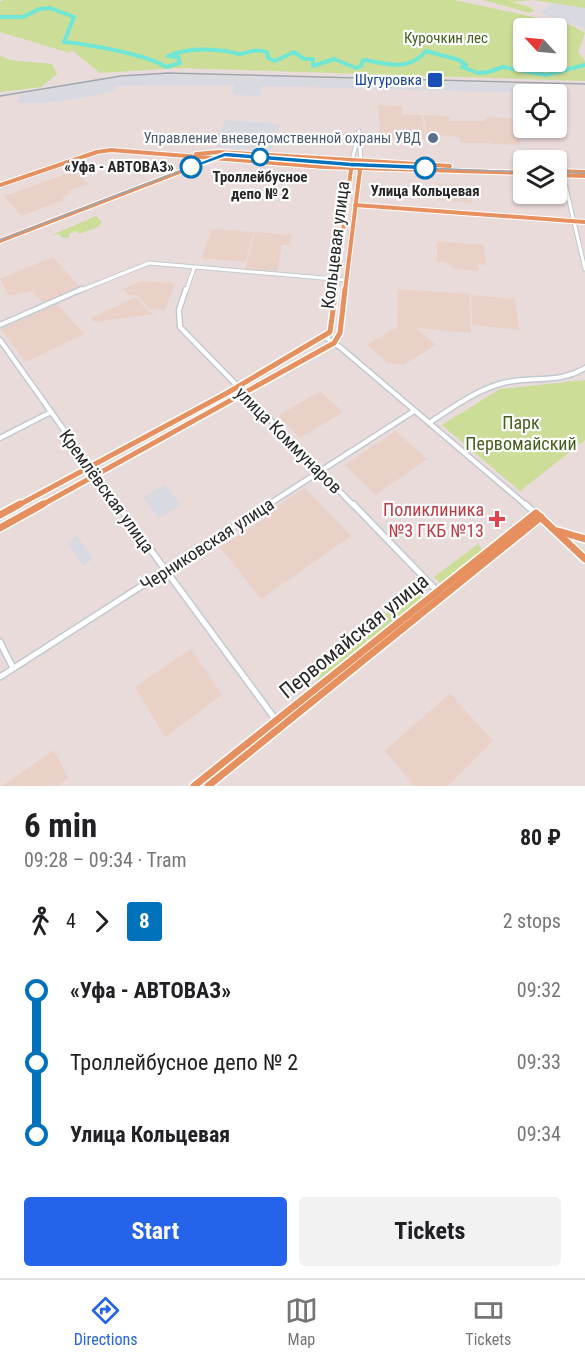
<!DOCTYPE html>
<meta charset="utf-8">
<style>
:root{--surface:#fff;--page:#f2f2f2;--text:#202124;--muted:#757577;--line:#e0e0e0;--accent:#2563eb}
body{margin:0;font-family:"Roboto Condensed",sans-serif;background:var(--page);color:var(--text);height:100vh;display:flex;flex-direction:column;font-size:22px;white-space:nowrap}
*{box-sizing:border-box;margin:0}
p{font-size:20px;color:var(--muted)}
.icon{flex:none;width:33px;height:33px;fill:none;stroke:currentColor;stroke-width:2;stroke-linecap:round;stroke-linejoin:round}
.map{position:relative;height:786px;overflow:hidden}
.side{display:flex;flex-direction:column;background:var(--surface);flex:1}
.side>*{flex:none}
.badge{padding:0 12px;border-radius:4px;font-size:21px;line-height:39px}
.needle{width:39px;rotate:296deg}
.tools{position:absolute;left:513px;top:18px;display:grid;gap:12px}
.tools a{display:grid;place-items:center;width:54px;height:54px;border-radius:6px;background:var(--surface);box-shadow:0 2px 4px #0004;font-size:30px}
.map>.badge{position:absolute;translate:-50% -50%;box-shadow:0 0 0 3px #fff}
.legs{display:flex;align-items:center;gap:9px;height:66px;padding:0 24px;font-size:20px}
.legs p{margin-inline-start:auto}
.head{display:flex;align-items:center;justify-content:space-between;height:102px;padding:0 24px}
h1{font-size:33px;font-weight:700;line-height:45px}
.primary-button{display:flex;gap:12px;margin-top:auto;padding:12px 24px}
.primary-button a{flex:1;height:69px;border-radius:6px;background:var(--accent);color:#fff;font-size:24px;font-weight:700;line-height:69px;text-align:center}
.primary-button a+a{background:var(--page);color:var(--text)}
ul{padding:0 24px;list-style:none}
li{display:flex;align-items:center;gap:21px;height:72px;font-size:22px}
li i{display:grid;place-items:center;width:9px;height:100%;margin:0 8px;background:currentColor}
li i::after{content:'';width:15px;height:15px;margin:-8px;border:4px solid;border-radius:50%;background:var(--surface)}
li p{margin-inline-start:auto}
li:first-child i{background:linear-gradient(#0000 50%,currentColor 0)}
li:last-child i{background:linear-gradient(currentColor 50%,#0000 0)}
.tab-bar{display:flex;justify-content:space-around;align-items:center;height:84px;border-top:2px solid var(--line);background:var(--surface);font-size:16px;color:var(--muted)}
.tab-bar a{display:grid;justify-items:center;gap:3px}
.tab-bar .current{color:var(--accent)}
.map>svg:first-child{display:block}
.industrial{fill:#d9dae1}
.education{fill:#ead1c8}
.green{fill:#cbdd97;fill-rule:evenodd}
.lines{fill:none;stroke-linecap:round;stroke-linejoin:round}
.river{stroke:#70e6d5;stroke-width:4}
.minor-far2-casing{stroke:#c1cad0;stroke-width:5}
.minor-far1-casing{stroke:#c1cad0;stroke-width:7}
.minor-casing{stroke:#c1cad0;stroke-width:8}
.major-far2-casing{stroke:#fff;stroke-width:6}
.major-far1-casing{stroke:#fff;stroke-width:8}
.major-casing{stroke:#fff;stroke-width:10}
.minor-far2{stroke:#fff;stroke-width:3}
.minor-far1{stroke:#fff;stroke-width:4}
.minor{stroke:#fff;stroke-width:5}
.major-far2{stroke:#e7905f;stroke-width:4}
.major-far1{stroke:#e7905f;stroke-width:5}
.major{stroke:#e7905f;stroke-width:7}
.tram{stroke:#9ca7b0;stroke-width:1.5}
.rail{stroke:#9ca7b0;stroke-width:1.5}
.line-1{fill:#0072bc;stroke:#fff;stroke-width:1.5}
.transit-dot{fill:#1a4fb4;stroke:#fff;stroke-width:2}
.service-dot{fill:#5c6f8a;stroke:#fff;stroke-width:2}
.stop-1-dot{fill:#fff;stroke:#0072bc;stroke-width:3}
.health-dot{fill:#e0444e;stroke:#fff;stroke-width:2}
.labels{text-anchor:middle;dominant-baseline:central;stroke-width:4.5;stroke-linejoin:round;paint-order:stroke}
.far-park-label{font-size:15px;fill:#455e1d;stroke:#fff}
.far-transit-label{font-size:15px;fill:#164399;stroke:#fff;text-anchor:end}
.far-service-label{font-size:15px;fill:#4e5e75;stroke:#fff;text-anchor:end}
.far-stop-label{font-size:15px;font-weight:bold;fill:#272727;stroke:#fff}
.street-label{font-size:18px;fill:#272727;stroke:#fff}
.park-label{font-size:18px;fill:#455e1d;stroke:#fff}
.health-label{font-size:18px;fill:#be3a42;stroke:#fff;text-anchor:end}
.near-street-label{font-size:21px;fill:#272727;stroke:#fff}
</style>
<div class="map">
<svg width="585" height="786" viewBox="0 0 585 786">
<rect width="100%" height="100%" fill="#e9dbd9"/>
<!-- industrial -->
<g class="industrial">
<path d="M 551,3 L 585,8 L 585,29 L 540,13 Z"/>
<path d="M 160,74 L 560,85 L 564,94 L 262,86 L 260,96 L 249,96 L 233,94 L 234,85 L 144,85 L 115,86 L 116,91 L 82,98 L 44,103 L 17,103 L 19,95 L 113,78 Z"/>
<path d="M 225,120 L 280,124 L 272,150 L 215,147 Z"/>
<path d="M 165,485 L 181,505 L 159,518 L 143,497 Z"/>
<path d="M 77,536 L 93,559 L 83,566 L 67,542 Z"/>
</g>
<!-- education -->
<g class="education">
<path d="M 378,105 L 402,106 L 403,115 L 422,115 L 425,139 L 380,138 Z"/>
<path d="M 424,115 L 449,116 L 450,121 L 485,121 L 485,117 L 523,119 L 524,128 L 554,128 L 558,138 L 519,137 L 521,145 L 491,144 L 489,138 L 489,143 L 461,143 L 459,137 L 426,134 Z"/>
<path d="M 75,171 L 88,184 L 69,191 L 70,193 L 62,197 L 64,200 L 21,216 L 4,196 Z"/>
<path d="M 437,183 L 471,186 L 472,203 L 437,200 Z"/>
<path d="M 212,229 L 254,232 L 245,262 L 201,258 Z"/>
<path d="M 255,232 L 292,235 L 290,245 L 282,245 L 277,272 L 245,269 Z"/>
<path d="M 437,241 L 484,245 L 486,265 L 478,264 L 479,271 L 453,269 L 452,265 L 437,261 Z"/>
<path d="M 53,257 L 80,287 L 43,303 L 32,291 L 9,296 L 0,279 Z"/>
<path d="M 140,281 L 175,283 L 165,310 L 149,309 L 135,294 L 130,296 L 123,289 Z"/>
<path d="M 398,289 L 469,294 L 471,333 L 416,328 L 436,345 L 403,365 L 388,363 L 367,345 L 397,327 Z"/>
<path d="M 471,295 L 515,299 L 519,330 L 472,325 Z"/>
<path d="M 136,297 L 148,311 L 155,314 L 94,322 L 91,318 Z"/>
<path d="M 57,304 L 84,334 L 26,362 L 1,329 Z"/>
<path d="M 320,391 L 343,412 L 300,438 L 278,416 Z"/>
<path d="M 395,431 L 427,459 L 376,495 L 345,465 Z"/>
<path d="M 305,488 L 351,536 L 261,599 L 218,545 L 221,543 L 224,545 L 273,513 L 271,510 Z"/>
<path d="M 191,649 L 222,695 L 165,737 L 135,687 Z"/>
<path d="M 450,693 L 493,741 L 448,786 L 414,786 L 385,751 Z"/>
<path d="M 54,750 L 68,778 L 56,786 L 2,786 Z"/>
</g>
<!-- green -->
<g class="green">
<path d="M 4,0 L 454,0 L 571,25 L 585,33 L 578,52 L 585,61 L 585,81 L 180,68 L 100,73 L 72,50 L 70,53 L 0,32 L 0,2 ZM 524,28 L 556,28 L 556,62 L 524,62 Z"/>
<path d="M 483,0 L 585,0 L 585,8 L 534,0 L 511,2 L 530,7 L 534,11 L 530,13 Z"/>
<path d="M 0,56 L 11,60 L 52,64 L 57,74 L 41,87 L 0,92 Z"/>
<path d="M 96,216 L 102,222 L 99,224 L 100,226 L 79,234 L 76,231 L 68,234 L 70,237 L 63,238 L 59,234 L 52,235 Z"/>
<path d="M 585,380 L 585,440 L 520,491 L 442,425 L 500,389 Z"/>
<path d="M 478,544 L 482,550 L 440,583 L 434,577 Z"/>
<path d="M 420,587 L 427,594 L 369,640 L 362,632 Z"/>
<path d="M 361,634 L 367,642 L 317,681 L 322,664 Z"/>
</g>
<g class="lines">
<!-- river -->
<path class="river" d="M 0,17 L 23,17 L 39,9 L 50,8 L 74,17 L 64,42 C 87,44 149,55 166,67 L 180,63 L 178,57 L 168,56 C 187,48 204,49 225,51 C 230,51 235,54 239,54 C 252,53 251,48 267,52 L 268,58 L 275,61 L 294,52 L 304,59 L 313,59 L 313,66 L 334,59 L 356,68 L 361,66 L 363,60 C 387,63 407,73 426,51 L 459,60 L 466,65 L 462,67 L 478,73 L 488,72 L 503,67 L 546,75 L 585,65"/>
<defs>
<g id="minor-far2">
<path d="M 359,133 L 361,161"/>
<path d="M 352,161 L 359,131"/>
<path d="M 563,175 L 585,269"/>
<path d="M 79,291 L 149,263 L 346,280"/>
<path d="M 186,291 L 194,268"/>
</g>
<g id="minor-far1">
<path d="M 186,289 L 179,310 L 180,327 L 354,506"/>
<path d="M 0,325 L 82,289"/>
<path d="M 325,337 L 340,347 L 527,506"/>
<path d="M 0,340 L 118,506"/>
<path d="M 429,423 C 452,408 476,390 503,383 C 531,376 559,384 585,368"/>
<path d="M 0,438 L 51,412"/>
<path d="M 266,506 L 414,411"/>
</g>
<g id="minor">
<path d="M 117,504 L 281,727"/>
<path d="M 353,504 L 438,592"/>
<path d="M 525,504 L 535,513"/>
<path d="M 0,642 L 13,668"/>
<path d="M 0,677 L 269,504"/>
</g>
<g id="major-far2">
<path d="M 196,154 L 219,152 L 450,166"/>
<path d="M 556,171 L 585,172"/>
<path d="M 556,175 L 585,176"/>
<path d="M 0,185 L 97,152 L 111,150 L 324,167 L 524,173"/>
<path d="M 355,205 L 585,222"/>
<path d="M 0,241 L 211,160"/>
<path d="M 335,291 L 352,162"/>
<path d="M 345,291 L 361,162"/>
</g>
<g id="major-far1">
<path d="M 17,506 L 227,393 L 330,332 L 336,289"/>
<path d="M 40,506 L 334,343 L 340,333 L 345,289"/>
</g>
<g id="major">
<path d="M 0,515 L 20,504"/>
<path d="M 0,528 L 43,504"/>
<path d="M 558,531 L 585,539"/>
<path d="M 194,786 L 536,513 L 585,559"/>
<path d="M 208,786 L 541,517"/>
</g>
</defs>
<!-- minor-far2 casing -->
<use href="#minor-far2" class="minor-far2-casing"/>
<!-- minor-far1 casing -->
<use href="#minor-far1" class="minor-far1-casing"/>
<!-- minor casing -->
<use href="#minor" class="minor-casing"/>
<!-- major-far2 casing -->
<use href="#major-far2" class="major-far2-casing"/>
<!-- major-far1 casing -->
<use href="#major-far1" class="major-far1-casing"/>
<!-- major casing -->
<use href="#major" class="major-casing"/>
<!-- minor-far2 -->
<use href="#minor-far2" class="minor-far2"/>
<!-- minor-far1 -->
<use href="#minor-far1" class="minor-far1"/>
<!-- minor -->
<use href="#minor" class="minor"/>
<!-- major-far2 -->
<use href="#major-far2" class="major-far2"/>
<!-- major-far1 -->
<use href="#major-far1" class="major-far1"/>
<!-- major -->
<use href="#major" class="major"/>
<!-- tram -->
<g class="tram">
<path d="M 556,172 L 585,173"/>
<path d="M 0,240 L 222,155 L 351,165 L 524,172"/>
</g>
<!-- rail -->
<path class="rail" d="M 0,96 L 121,76 L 168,73 L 585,84"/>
</g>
<!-- line-1 -->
<path class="line-1" d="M 225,152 L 351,162 L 425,165 L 430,168 L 425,170 L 351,167 L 225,157 L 191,169 L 187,167 Z"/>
<!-- markers -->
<rect class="transit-dot" x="427" y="72" width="16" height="16" rx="3"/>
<circle class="service-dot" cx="433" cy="138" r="6"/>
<g class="stop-1-dot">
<circle cx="260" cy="157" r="8"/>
<circle cx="191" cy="167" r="10"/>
<circle cx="425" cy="168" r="10"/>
</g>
<path class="health-dot" d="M494 510h6v6h6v6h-6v6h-6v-6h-6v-6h6z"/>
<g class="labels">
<!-- far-park labels -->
<g class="far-park-label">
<text x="446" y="38">Курочкин лес</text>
</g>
<!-- far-transit labels -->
<g class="far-transit-label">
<text x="422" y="80">Шугуровка</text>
</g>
<!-- far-service labels -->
<g class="far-service-label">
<text x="421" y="138">Управление вневедомственной охраны УВД</text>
</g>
<!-- far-stop labels -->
<g class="far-stop-label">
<text x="174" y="167" text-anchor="end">«Уфа - АВТОВАЗ»</text>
<text x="260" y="177">Троллейбусное<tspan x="260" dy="17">депо № 2</tspan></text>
<text x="425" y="191">Улица Кольцевая</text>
</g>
<!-- street labels -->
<g class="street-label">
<text transform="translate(335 245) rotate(-83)">Кольцевая улица</text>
<text transform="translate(289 440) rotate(45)">улица Коммунаров</text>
<text transform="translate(107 491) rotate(54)">Кремлёвская улица</text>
<text transform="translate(207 544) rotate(-33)">Черниковская улица</text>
</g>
<!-- park labels -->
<g class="park-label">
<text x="521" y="422">Парк<tspan x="521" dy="21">Первомайский</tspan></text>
</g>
<!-- health labels -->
<g class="health-label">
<text x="484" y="509">Поликлиника<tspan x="484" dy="21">№3 ГКБ №13</tspan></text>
</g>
<!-- near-street labels -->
<g class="near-street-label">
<text transform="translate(354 636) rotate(-39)">Первомайская улица</text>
</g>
</g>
</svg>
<div class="tools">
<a><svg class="needle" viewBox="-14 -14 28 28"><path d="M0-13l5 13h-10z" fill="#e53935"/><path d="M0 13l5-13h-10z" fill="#757577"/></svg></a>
<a><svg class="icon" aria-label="locate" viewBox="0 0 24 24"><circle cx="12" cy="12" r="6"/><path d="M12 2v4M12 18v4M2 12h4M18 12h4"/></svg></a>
<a><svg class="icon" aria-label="layers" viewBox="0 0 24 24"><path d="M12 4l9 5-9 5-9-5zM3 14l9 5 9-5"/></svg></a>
</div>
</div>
<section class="side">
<div class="head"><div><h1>6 min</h1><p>09:28 – 09:34 · Tram</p></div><b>80 ₽</b></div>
<div class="legs"><svg class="icon" aria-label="walk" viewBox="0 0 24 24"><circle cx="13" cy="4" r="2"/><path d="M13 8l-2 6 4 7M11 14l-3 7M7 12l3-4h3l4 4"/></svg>4<svg class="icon" aria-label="forward" viewBox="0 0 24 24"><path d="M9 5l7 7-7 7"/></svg><b class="badge" style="background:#0072bc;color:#fff">8</b><p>2 stops</p></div>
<ul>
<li><i style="color:#0072bc"></i><b>«Уфа - АВТОВАЗ»</b><p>09:32</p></li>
<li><i style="color:#0072bc"></i><span>Троллейбусное депо № 2</span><p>09:33</p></li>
<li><i style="color:#0072bc"></i><b>Улица Кольцевая</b><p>09:34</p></li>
</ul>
<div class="primary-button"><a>Start</a><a>Tickets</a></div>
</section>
<nav class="tab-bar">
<a class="current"><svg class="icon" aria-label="directions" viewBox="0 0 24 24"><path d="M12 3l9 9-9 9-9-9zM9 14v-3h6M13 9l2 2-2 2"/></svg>Directions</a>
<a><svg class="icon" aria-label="map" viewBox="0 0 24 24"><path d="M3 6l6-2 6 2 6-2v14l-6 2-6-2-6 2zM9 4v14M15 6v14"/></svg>Map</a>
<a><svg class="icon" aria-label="tickets" viewBox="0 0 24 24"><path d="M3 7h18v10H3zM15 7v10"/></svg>Tickets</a>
</nav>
